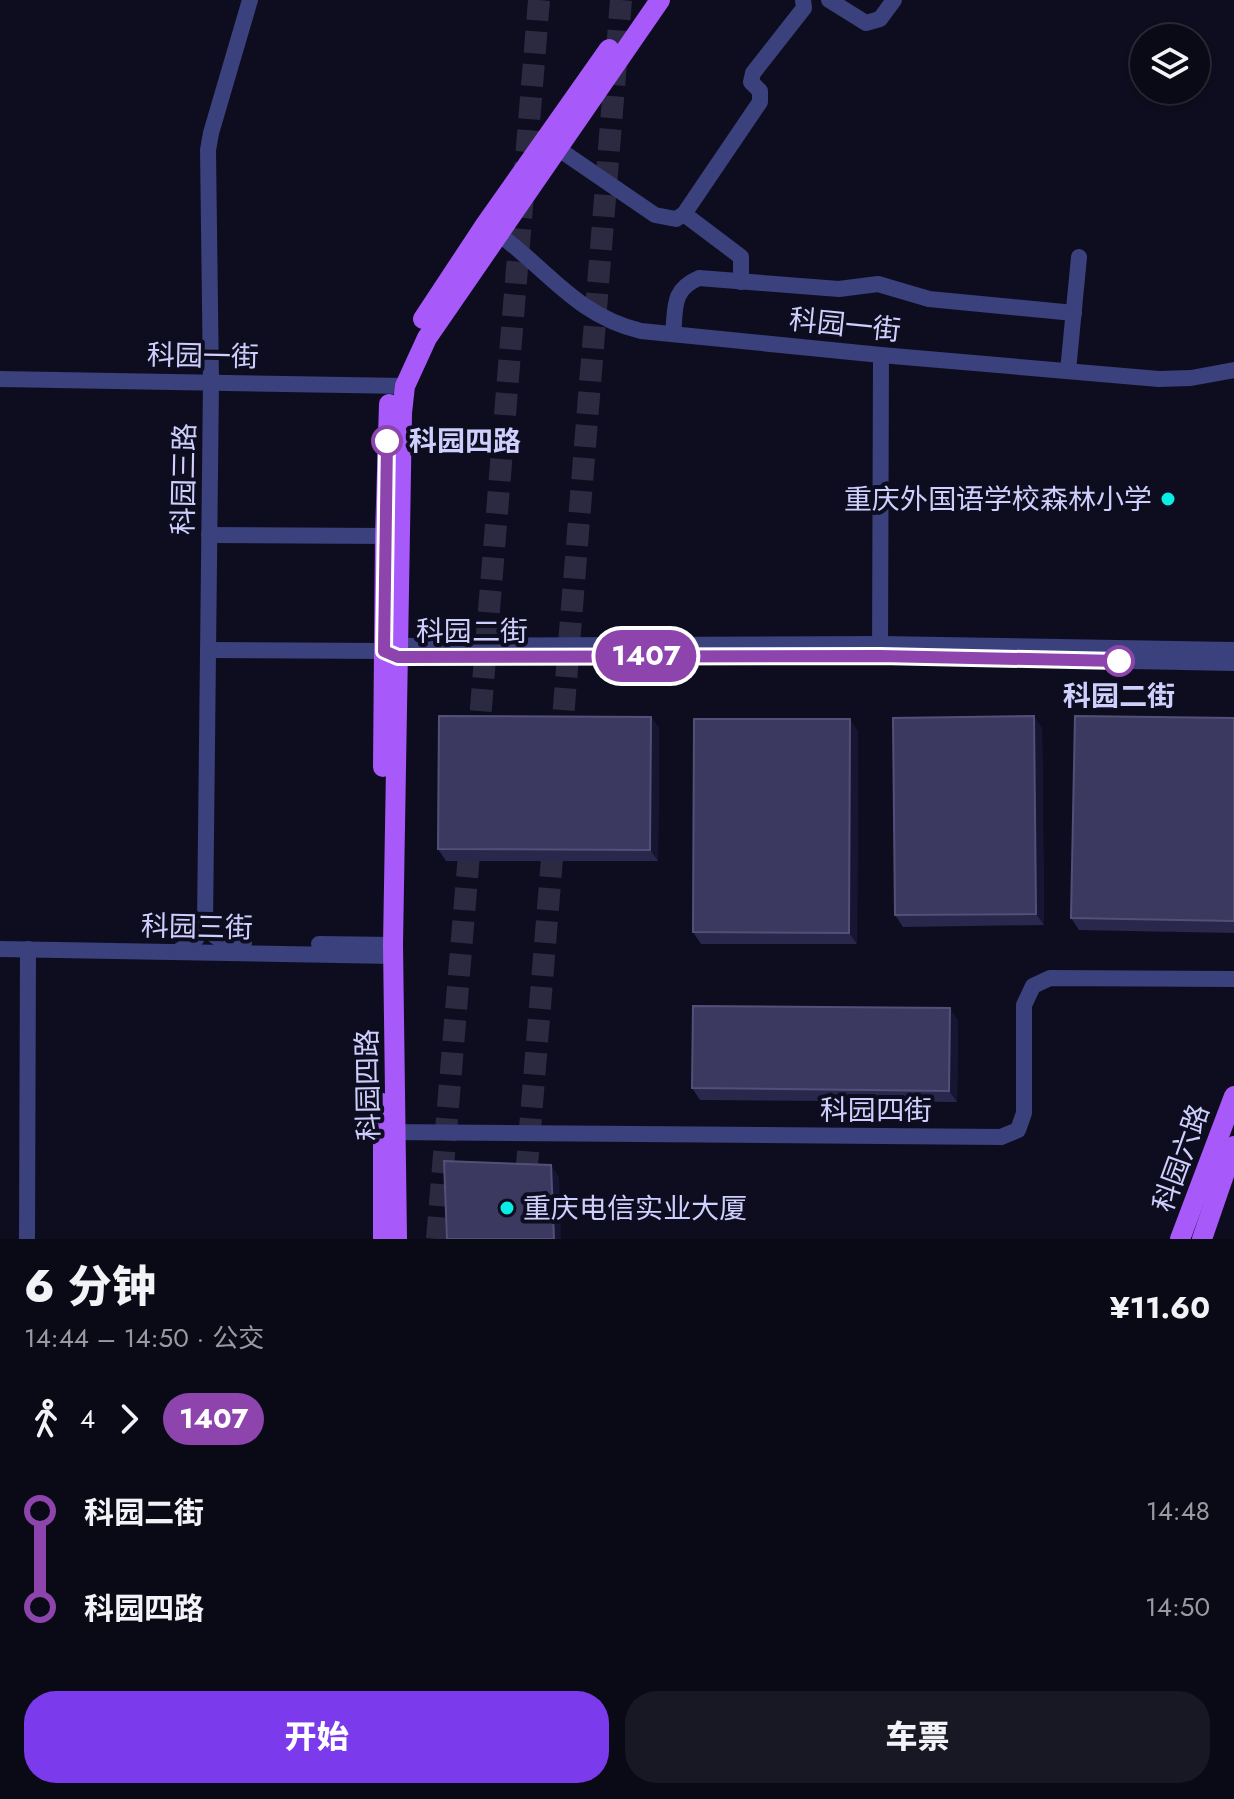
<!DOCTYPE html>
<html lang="zh">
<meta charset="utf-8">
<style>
:root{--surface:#0a0a17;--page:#181824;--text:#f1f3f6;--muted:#999aa1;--line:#2a2b36;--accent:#7c3aed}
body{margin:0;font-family:Jost,"Noto Sans SC",sans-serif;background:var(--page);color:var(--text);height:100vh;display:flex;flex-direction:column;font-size:30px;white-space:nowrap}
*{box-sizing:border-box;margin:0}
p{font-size:26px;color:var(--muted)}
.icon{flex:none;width:44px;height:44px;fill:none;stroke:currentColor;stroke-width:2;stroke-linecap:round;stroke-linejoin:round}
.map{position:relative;height:1239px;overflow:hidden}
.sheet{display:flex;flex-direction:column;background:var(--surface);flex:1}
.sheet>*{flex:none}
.badge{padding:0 16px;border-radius:26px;font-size:28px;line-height:52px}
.controls{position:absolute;left:1130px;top:24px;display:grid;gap:16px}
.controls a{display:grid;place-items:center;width:80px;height:80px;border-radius:50%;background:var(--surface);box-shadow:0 2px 6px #0004,0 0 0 2px var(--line);font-size:40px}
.map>.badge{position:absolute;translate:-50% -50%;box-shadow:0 0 0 4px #fff}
.legs{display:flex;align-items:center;gap:12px;height:88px;padding:0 24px;font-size:26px}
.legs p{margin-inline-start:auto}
.overview{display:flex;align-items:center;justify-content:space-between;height:136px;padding:0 24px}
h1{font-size:44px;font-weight:800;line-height:60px}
.cta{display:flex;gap:16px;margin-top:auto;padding:16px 24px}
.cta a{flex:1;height:92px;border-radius:32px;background:var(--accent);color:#fff;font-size:32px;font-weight:800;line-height:92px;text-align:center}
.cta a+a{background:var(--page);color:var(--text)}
ul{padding:0 24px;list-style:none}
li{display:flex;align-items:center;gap:28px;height:96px;font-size:30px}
li i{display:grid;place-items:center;width:12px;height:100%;margin:0 10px;background:currentColor}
li i::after{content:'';width:20px;height:20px;margin:-10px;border:6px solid;border-radius:50%;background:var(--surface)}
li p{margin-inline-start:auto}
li:first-child i{background:linear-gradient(#0000 50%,currentColor 0)}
li:last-child i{background:linear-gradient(currentColor 50%,#0000 0)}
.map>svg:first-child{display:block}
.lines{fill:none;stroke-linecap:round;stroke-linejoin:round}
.highway-tunnel{stroke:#2b2a40;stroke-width:22;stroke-dasharray:22 11;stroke-linecap:butt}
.minor{stroke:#3a417c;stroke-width:16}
.major{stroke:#a759f9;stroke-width:20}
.wall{fill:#29274c}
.shaded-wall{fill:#171532}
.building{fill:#3b395f;stroke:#525078;stroke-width:2}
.line-1-casing{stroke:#fff;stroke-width:18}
.line-1{stroke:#8e44ad;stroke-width:12}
.stop-1-dot{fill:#fff;stroke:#8e44ad;stroke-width:4}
.poi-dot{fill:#09ede5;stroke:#0e0d1f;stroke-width:3}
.labels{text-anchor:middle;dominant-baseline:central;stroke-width:8;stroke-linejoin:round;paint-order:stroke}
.street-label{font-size:28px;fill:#cecffd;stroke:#0e0d1f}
.stop-label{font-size:28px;font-weight:bold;fill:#cecffd;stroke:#0e0d1f;text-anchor:start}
.poi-label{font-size:28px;fill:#cecffd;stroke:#0e0d1f;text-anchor:end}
</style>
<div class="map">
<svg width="1234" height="1239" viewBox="0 0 1234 1239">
<rect width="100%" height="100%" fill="#0e0d1f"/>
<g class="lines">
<!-- highway-tunnel -->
<g class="highway-tunnel">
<path d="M 561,743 L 621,0"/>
<path d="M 478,744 L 539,0"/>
<path d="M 437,1239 L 471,830"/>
<path d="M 521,1239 L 554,834"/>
</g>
<!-- minor -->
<g class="minor">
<path d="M 829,0 L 866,23 L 880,19 L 894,0"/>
<path d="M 557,148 L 655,215 L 676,219 L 684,214 L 760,102 L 760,91 L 751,82 L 753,73 L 804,8 L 803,0"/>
<path d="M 684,214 L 741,257 L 741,282"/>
<path d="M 489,227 C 544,264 573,315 641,331 L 881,355 L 1159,379 L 1191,378 L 1234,370"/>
<path d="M 673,334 C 676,308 671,290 699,278 L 839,289 L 878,284 L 929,299 L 1074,313"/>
<path d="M 1068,371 L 1079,257"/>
<path d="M 0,379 L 405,386"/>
<path d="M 209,535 L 385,536"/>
<path d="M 208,650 L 384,651 L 398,646 L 880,644 L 1234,650"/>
<path d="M 880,654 L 881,355"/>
<path d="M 428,657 L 880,656 L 1234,663"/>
<path d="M 205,925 C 216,941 225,943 244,943"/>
<path d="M 319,944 L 393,945"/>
<path d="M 0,949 L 393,956"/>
<path d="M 177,952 L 196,939 L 205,925 L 211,383 L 208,150 L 211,133 L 250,0"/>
<path d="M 385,1132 L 1001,1137 L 1018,1130 L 1024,1113 L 1024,1005 L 1033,986 L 1050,978 L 1234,979"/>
<path d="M 27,1239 L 28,949"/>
</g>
<!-- major -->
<g class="major">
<path d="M 423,319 L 485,225 L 609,49"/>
<path d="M 383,767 L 385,536 L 389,404"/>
<path d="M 383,1103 L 383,1239"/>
<path d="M 397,1239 L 393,945 L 402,413 L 405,386 L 427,338 L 660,0"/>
<path d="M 1180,1239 L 1234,1096"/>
<path d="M 1202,1239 L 1234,1146"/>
</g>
</g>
<!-- wall -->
<g class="wall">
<path d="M 651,717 L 659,728 L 658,861 L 446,861 L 438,849 Z"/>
<path d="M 1234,718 L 1234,933 L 1079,930 L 1071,918 Z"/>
<path d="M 1042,728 L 1044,925 L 903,927 L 895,915 Z"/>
<path d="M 858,731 L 857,944 L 701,944 L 693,932 Z"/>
<path d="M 958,1020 L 957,1102 L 700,1100 L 692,1088 Z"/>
</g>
<!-- shaded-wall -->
<g class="shaded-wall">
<path d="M 1034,716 L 1042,728 L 1044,925 L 1036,914 Z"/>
<path d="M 651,717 L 659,728 L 658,861 L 650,850 Z"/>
<path d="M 850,719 L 858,731 L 857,944 L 849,933 Z"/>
<path d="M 950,1008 L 958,1020 L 957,1102 L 949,1091 Z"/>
<path d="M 551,1165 L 559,1177 L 561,1239 L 554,1239 Z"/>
</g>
<!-- building -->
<g class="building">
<path d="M 439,716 L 651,717 L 650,850 L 438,849 Z"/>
<path d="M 1034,716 L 1036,914 L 895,915 L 893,718 Z"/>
<path d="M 1075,716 L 1234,718 L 1234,921 L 1071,918 Z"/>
<path d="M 694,719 L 850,719 L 849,933 L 693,932 Z"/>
<path d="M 693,1006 L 950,1008 L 949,1091 L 692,1088 Z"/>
<path d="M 444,1161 L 551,1165 L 554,1239 L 447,1239 Z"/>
</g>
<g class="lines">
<defs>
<path id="line-1" d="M 387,441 L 384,651 L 398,657 L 880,656 L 1119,661"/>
</defs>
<!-- line-1 casing -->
<use href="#line-1" class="line-1-casing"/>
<!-- line-1 -->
<use href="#line-1" class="line-1"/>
</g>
<!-- markers -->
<g class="stop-1-dot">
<circle cx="387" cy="441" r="14"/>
<circle cx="1119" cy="661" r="14"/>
</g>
<g class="poi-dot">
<circle cx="1168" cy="499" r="8"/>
<circle cx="507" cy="1208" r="8"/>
</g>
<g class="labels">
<!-- street labels -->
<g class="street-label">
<text transform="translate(845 325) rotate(6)">科园一街</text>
<text transform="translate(203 356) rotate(1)">科园一街</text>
<text transform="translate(184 479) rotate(-89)">科园三路</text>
<text x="472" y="631">科园二街</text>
<text transform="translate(197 927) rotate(1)">科园三街</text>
<text transform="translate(368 1085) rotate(-91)">科园四路</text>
<text x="876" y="1110">科园四街</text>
<text transform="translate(1181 1158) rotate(-70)">科园六路</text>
</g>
<!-- stop labels -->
<g class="stop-label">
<text x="409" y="441">科园四路</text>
<text x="1119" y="696" text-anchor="middle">科园二街</text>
</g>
<!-- poi labels -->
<g class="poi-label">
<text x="1152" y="499">重庆外国语学校森林小学</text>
<text x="523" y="1208" text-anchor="start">重庆电信实业大厦</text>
</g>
</g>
</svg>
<div class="controls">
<a><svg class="icon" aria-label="layers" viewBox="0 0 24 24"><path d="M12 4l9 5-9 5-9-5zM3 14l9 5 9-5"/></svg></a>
</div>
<b class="badge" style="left:646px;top:656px;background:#8e44ad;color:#fff">1407</b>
</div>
<section class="sheet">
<div class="overview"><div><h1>6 分钟</h1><p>14:44 – 14:50 · 公交</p></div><b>¥11.60</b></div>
<div class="legs"><svg class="icon" aria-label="walk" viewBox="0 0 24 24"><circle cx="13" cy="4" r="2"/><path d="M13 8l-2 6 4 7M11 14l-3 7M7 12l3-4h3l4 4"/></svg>4<svg class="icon" aria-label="forward" viewBox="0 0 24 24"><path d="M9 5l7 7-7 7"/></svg><b class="badge" style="background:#8e44ad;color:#fff">1407</b></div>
<ul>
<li><i style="color:#8e44ad"></i><b>科园二街</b><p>14:48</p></li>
<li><i style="color:#8e44ad"></i><b>科园四路</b><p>14:50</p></li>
</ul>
<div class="cta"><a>开始</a><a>车票</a></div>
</section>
